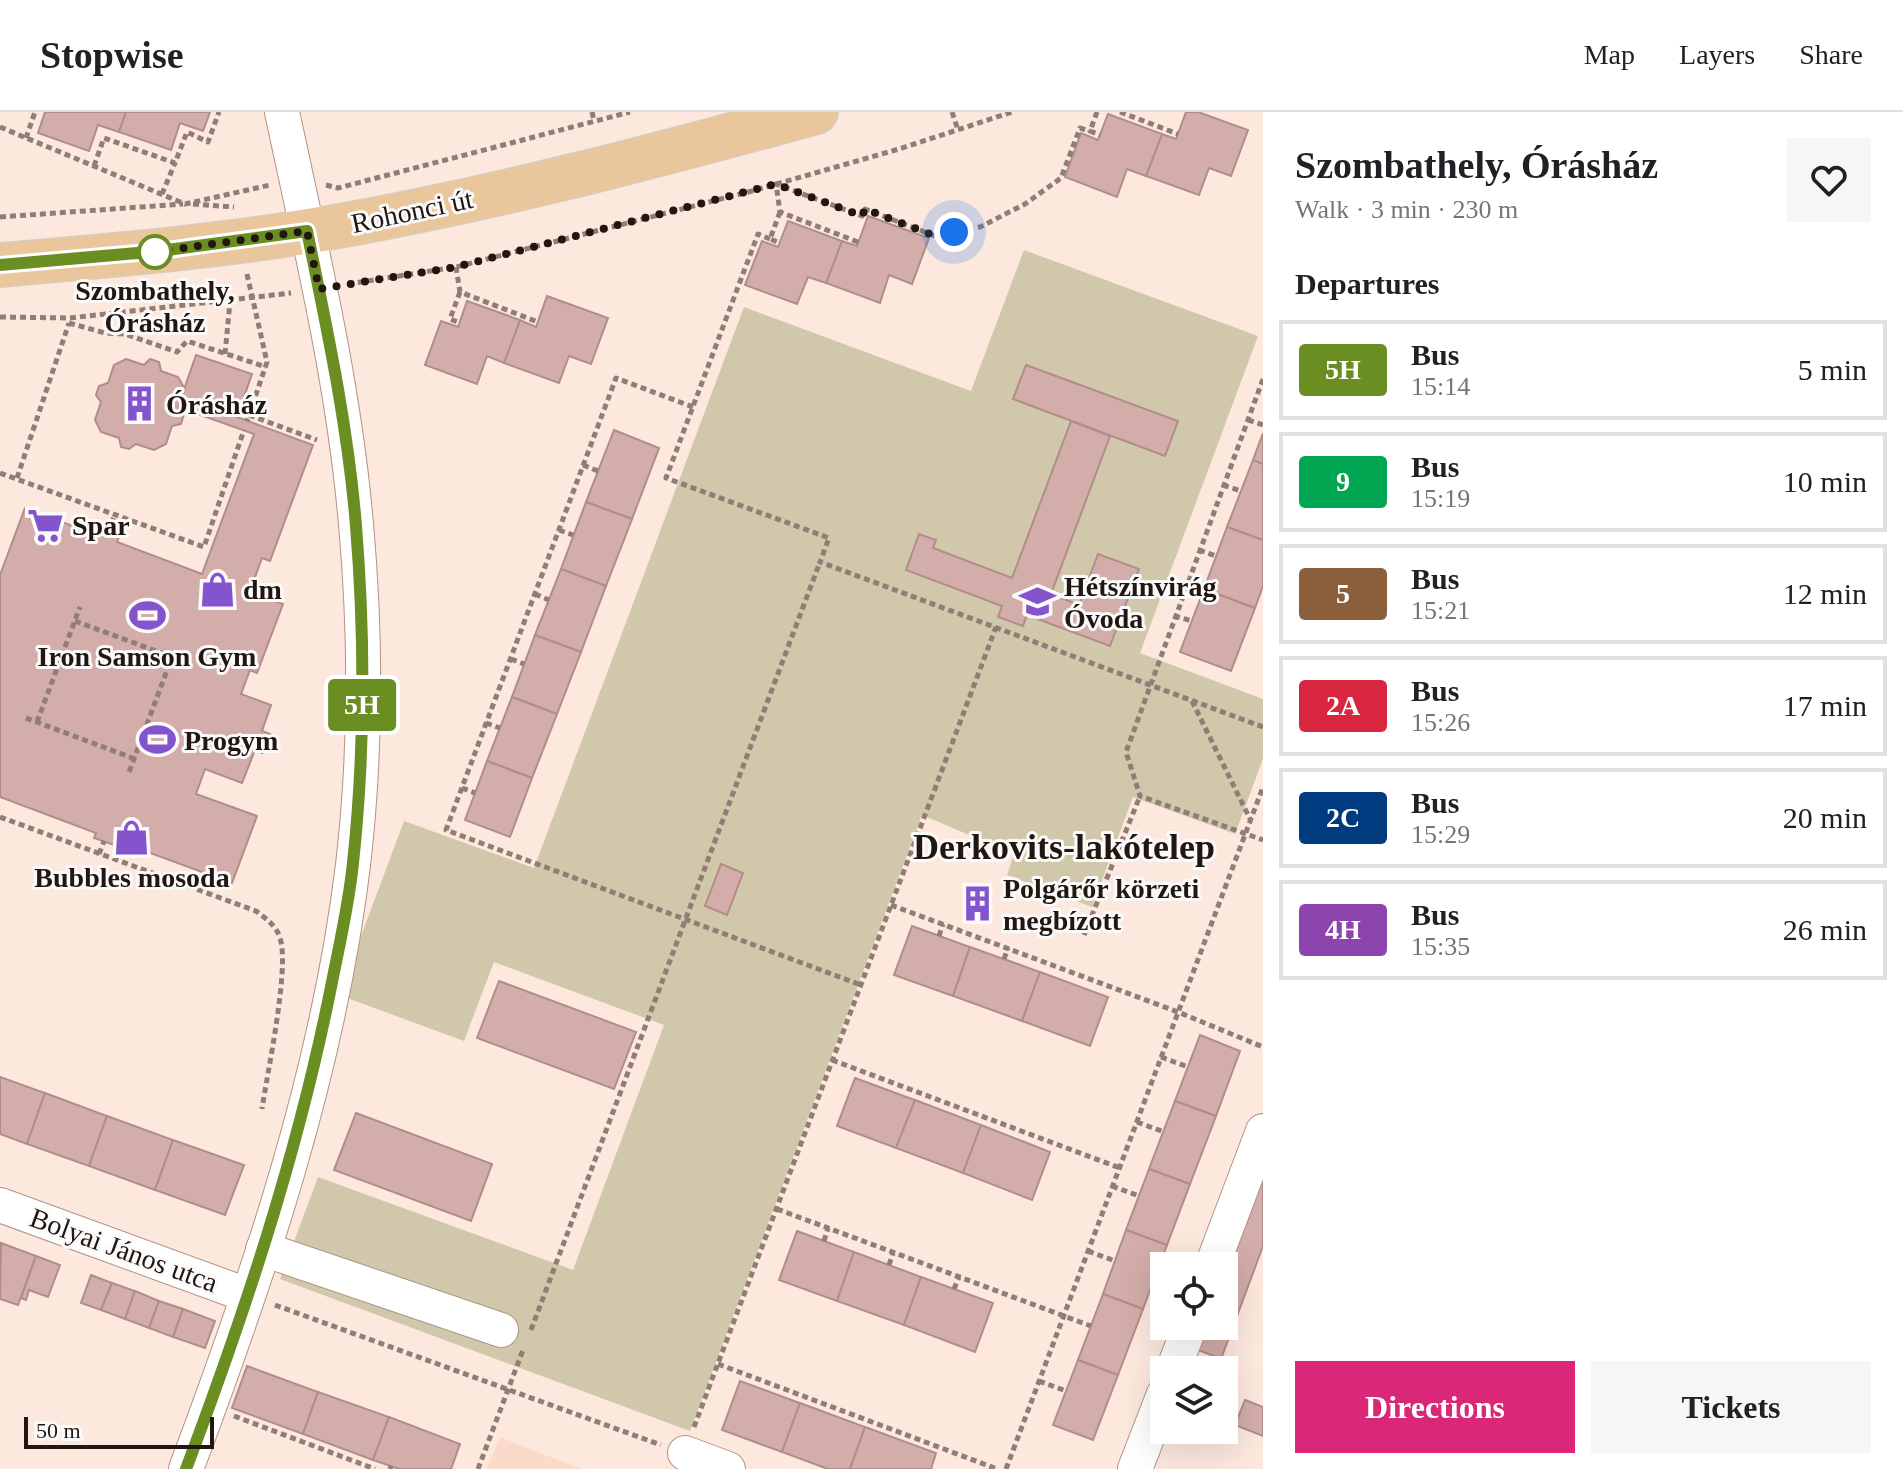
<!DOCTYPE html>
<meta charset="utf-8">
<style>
:root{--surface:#fff;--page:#f6f6f6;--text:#202124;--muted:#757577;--line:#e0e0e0;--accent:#db2777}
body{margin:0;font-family:Georgia,serif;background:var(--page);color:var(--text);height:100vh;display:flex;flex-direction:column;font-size:30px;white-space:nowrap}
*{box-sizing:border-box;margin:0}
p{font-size:26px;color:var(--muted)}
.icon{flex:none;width:44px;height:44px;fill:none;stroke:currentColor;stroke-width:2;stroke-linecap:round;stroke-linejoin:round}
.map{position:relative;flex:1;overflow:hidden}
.drawer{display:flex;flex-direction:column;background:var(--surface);width:640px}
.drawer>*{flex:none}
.badge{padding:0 16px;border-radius:6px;font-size:28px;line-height:52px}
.fabs{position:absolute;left:1150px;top:1140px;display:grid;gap:16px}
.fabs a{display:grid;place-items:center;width:88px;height:88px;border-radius:0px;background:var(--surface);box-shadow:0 8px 32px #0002;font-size:40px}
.scale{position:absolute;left:24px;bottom:20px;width:190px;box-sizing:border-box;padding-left:8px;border:4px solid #221610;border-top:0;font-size:22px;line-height:28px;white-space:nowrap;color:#221610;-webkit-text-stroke:6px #fafafa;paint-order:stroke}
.you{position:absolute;width:40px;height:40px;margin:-20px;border:6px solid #fff;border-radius:50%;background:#1a73e8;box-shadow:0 0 0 12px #1a73e833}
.map>.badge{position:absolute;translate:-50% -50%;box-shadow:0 0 0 4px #fff}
h2{padding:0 32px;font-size:30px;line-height:72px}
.round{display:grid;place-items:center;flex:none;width:84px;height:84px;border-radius:0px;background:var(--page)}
.summary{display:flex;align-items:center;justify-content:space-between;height:136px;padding:0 32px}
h1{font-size:38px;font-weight:700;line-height:60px}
.button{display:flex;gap:16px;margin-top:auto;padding:16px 32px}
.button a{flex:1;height:92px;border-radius:0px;background:var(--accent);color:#fff;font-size:32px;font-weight:700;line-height:92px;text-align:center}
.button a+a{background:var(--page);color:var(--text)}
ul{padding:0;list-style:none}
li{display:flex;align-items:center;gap:24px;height:100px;margin:0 16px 12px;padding:0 16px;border:4px solid var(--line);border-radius:0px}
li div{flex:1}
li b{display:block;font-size:30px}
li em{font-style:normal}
li .badge{min-width:88px;font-weight:700;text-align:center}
header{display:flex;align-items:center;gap:48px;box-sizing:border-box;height:112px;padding:0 40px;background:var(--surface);border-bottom:2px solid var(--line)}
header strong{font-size:38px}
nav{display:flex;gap:44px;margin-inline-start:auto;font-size:28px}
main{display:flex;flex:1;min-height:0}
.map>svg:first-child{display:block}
.built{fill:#fcdaca}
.green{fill:#d1c7aa}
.building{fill:#d3ada9;stroke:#b18d89;stroke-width:2}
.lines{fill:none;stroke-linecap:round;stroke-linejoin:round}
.minor-casing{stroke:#b29383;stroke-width:36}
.major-casing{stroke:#d3d0cf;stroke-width:46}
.path{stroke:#8f7e76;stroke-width:5;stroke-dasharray:6 4;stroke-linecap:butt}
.minor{stroke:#fff;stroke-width:34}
.major{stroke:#e9c69b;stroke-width:44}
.line-casing{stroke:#fff;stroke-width:18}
.line{stroke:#6b8e23;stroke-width:12}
.walk{stroke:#221610;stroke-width:8;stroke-dasharray:0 14.4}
.stop-dot{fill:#fff;stroke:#6b8e23;stroke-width:4}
.labels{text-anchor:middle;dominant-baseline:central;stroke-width:6;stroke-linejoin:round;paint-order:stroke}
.street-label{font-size:28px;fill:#221610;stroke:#fafafa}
.stop-label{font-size:28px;font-weight:bold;fill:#221610;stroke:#fafafa}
.poi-label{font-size:28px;font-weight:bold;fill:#221610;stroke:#fafafa;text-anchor:start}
.district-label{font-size:36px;font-weight:bold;fill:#221610;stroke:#fafafa}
</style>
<header>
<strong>Stopwise</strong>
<nav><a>Map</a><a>Layers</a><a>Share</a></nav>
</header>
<main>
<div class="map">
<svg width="1263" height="1357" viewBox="0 0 1263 1357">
<rect width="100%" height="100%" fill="#fde8de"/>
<!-- built -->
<path class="built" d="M 500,1325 L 581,1357 L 487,1357 Z"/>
<!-- green -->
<path class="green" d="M 1024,138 L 1258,224 L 1140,541 L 1263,587 L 1263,647 L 1235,722 L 1133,685 L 1092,795 L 1007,763 L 1014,742 L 922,703 L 690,1319 L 280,1167 L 318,1065 L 573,1158 L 664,913 L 494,850 L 464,929 L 339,883 L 404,709 L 534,756 L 744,195 L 971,279 Z"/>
<!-- building -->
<g class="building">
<path d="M 45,0 L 126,0 L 119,20 L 98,13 L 89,39 L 38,21 Z"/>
<path d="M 126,0 L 210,0 L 203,19 L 180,11 L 171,38 L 119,20 Z"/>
<path d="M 1186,0 L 1198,0 L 1248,18 L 1231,64 L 1209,56 L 1199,83 L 1146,64 L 1162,22 L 1176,27 Z"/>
<path d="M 1108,2 L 1162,22 L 1146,64 L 1127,57 L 1117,85 L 1065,65 L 1081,21 L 1098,28 Z"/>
<path d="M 868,104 L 929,126 L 912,172 L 889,163 L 880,191 L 826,171 L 842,129 L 857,134 Z"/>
<path d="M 788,109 L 842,129 L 826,171 L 808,165 L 797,192 L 745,173 L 762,129 L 778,135 Z"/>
<path d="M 547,184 L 608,206 L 591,252 L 569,244 L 559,271 L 504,251 L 520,208 L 536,215 Z"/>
<path d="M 467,189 L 520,208 L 504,251 L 487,244 L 477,272 L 425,253 L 441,209 L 458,215 Z"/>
<path d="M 196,243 L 252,262 L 237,305 L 313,333 L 270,449 L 262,446 L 250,479 L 283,492 L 257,561 L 250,558 L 241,582 L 271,593 L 262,619 L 270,622 L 262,641 L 255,638 L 242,671 L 205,657 L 196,682 L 257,704 L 232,771 L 115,728 L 114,733 L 94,726 L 96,721 L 0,685 L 0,463 L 25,396 L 94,422 L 96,416 L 119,425 L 117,430 L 202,462 L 254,322 L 178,295 Z"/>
<path d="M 126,247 L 144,253 L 150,247 L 159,250 L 161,259 L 178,265 L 185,277 L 178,295 L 184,302 L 181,312 L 172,314 L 166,332 L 154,338 L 136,332 L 129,337 L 121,335 L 119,326 L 101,320 L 95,308 L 101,290 L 96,283 L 99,274 L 108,271 L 114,253 Z"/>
<path d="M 1026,253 L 1178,309 L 1165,344 L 1013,287 Z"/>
<path d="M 1071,309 L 1110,324 L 1051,482 L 1079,493 L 1098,442 L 1139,457 L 1110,534 L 1027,503 L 1023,514 L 998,505 L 1002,494 L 906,458 L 919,422 L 936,428 L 933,436 L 1012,466 Z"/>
<path d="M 614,318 L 659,336 L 632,407 L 586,390 Z"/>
<path d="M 1263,321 L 1263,352 L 1253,348 Z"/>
<path d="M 1253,348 L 1263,352 L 1263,428 L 1227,415 Z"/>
<path d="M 586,390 L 632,407 L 606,474 L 561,457 Z"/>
<path d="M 1227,415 L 1263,428 L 1263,474 L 1255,496 L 1204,477 Z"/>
<path d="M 561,457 L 606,474 L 581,540 L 535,523 Z"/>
<path d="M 1204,477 L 1255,496 L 1231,559 L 1180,540 Z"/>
<path d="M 535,523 L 581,540 L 557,602 L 512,585 Z"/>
<path d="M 512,585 L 557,602 L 532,666 L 487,649 Z"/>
<path d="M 487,649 L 532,666 L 510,725 L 465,708 Z"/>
<path d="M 721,752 L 743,761 L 727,803 L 705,794 Z"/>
<path d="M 971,780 L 991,787 L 984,806 L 964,798 Z"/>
<path d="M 912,814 L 970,835 L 953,884 L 894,863 Z"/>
<path d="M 970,835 L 1040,860 L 1022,909 L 953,884 Z"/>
<path d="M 1040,860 L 1108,885 L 1090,934 L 1022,909 Z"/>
<path d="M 499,869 L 636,920 L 614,977 L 477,926 Z"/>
<path d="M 1200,923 L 1240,939 L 1216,1004 L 1175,989 Z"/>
<path d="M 0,965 L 45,981 L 27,1032 L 0,1022 Z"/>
<path d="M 855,966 L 915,988 L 896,1036 L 837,1014 Z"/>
<path d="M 45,981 L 107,1004 L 89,1054 L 27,1032 Z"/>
<path d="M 915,988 L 981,1013 L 963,1061 L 896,1036 Z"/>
<path d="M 1175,989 L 1216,1004 L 1190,1072 L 1149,1057 Z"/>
<path d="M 356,1001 L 492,1052 L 471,1109 L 334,1058 Z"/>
<path d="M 107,1004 L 173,1028 L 155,1078 L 89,1054 Z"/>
<path d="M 981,1013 L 1050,1040 L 1032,1088 L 963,1061 Z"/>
<path d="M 173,1028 L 244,1053 L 225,1103 L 155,1078 Z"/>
<path d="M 1149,1057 L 1190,1072 L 1167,1133 L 1126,1118 Z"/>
<path d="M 1263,1066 L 1263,1134 L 1221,1247 L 1198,1238 L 1207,1214 L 1224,1214 L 1224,1169 Z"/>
<path d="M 1126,1118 L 1167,1133 L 1143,1197 L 1103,1182 Z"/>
<path d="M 797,1119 L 854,1140 L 837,1189 L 779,1168 Z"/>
<path d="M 1,1131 L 36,1144 L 18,1193 L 0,1187 Z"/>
<path d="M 854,1140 L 921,1165 L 904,1213 L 837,1189 Z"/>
<path d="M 36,1144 L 60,1153 L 48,1185 L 29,1178 L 26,1188 L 21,1186 Z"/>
<path d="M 91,1163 L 112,1171 L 101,1198 L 81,1191 Z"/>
<path d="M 921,1165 L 993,1191 L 975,1240 L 904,1213 Z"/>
<path d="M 112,1171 L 135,1179 L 125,1207 L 101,1198 Z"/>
<path d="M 135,1179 L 159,1189 L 149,1216 L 125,1207 Z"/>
<path d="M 1103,1182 L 1143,1197 L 1118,1263 L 1078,1248 Z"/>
<path d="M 159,1189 L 183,1197 L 173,1225 L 149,1216 Z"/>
<path d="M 183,1197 L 215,1209 L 205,1236 L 173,1225 Z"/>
<path d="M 1078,1248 L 1118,1263 L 1093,1328 L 1053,1313 Z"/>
<path d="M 247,1254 L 318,1280 L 303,1322 L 232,1296 Z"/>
<path d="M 740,1269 L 800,1291 L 782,1340 L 722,1318 Z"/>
<path d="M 318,1280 L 389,1305 L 373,1348 L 303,1322 Z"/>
<path d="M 1245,1288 L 1263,1295 L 1263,1324 L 1235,1313 Z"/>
<path d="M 800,1291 L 865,1315 L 850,1357 L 828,1357 L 782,1340 Z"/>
<path d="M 389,1305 L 460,1332 L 451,1357 L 399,1357 L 373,1348 Z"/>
<path d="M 865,1315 L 936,1341 L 931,1357 L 850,1357 Z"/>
</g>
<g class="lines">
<defs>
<g id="minor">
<path d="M 0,1093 L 247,1183"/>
<path d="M 263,1137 L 501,1218"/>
<path d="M 1212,1154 L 1263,1019"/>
<path d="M 1173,1258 L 1190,1214"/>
<path d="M 685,1341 L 728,1357"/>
<path d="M 186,1357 C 259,1163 328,960 353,753 C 366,641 366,524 356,412 C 344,273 311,136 282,0"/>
<path d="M 1135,1357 L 1164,1282"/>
</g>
<path id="major" d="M 0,153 C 119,143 238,133 356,111 C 511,82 664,42 816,0"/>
</defs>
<!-- minor casing -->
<use href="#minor" class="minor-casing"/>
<!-- major casing -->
<use href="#major" class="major-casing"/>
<!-- path -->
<g class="path">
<path d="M 592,0 L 594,9"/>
<path d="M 952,0 L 958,18"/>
<path d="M 1097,0 L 1090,19 L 1100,23"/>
<path d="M 1120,0 L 1178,22"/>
<path d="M 0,15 L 185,92 L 270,73"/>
<path d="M 26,26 L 35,0"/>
<path d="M 94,54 L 104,26 L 175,51 L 187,20 L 208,30 L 219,0"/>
<path d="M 326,73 L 338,76 L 630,0"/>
<path d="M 162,82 L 175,51"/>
<path d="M 193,92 L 234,95"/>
<path d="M 780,100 L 770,127 L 780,131"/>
<path d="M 0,105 L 183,92"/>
<path d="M 770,127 L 758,122 L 666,366 L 829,426 L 820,450 L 1263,615"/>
<path d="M 858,130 L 780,100 L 776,72 L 862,104 L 865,97 L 935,124 L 980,115 L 1025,92 L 1061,66 L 1080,16 L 1090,19"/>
<path d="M 456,155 L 460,180 L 538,210"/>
<path d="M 247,162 L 267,250 L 247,309"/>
<path d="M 348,172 L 456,155 L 752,79 L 899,37 L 1012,0"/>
<path d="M 460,180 L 450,207 L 460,211"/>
<path d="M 0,205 L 70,206 L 291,181"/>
<path d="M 69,211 L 105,221 L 125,222 L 177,240 L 187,229 L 266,255"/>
<path d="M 225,242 L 230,190"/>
<path d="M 1263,267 L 1126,640 L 1140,684 L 1263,728"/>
<path d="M 693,295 L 616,266 L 446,718 L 861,873"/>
<path d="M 249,303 L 317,328"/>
<path d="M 1248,308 L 1263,313"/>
<path d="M 583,353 L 598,359"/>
<path d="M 0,361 L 204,435 L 244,318"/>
<path d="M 17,366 L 69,211"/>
<path d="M 1223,373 L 1241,379"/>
<path d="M 559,418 L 573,423"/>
<path d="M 108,421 L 115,402"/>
<path d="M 1199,438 L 1216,444"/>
<path d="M 535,482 L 549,488"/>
<path d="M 1174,504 L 1192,509"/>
<path d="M 75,509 L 172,545 L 128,663"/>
<path d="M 511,547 L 524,552"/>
<path d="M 1192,589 L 1250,707"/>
<path d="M 26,606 L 135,647"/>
<path d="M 37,610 L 80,495"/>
<path d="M 486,611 L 500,616"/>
<path d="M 462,676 L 475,681"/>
<path d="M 0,705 L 256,799 C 266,807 276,813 280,826 C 290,856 267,962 262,997"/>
<path d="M 99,742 L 104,729"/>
<path d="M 891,793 L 1178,900 L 1263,935"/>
<path d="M 1084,823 L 1140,684"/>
<path d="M 939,824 L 943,812"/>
<path d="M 1004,847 L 1008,836"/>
<path d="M 1161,945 L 1188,955"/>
<path d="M 832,948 L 1120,1056"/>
<path d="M 1137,1010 L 1164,1020"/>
<path d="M 1112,1074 L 1139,1084"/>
<path d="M 777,1097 L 1091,1214"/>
<path d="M 824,1129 L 828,1116"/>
<path d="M 1088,1139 L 1115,1149"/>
<path d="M 889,1153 L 893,1141"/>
<path d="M 954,1177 L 959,1165"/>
<path d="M 275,1193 L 661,1333"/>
<path d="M 531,1218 L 820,450"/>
<path d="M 718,1252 L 997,1357"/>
<path d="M 1039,1269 L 1066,1279"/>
<path d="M 234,1304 L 375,1357"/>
<path d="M 694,1315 L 996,515"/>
<path d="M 390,1357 L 391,1354"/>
<path d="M 478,1357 L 523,1238"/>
<path d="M 1006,1357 L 1263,675"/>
</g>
<!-- minor -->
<use href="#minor" class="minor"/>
<!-- major -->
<use href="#major" class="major"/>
</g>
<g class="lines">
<defs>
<path id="line" d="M 0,153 L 160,139 L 307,119 C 327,217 348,314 356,414 C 365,526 365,639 353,751 C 349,791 340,830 332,870 C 299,1037 246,1198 186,1357"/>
</defs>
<!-- line casing -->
<use href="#line" class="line-casing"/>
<!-- line -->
<use href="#line" class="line"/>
<!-- walk -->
<path class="walk" d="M 155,140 L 307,119 L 319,177 L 456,155 L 776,72 L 862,104 L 865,97 L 935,124 L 954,120"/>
</g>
<!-- icons -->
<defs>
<symbol id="building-bare" viewBox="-9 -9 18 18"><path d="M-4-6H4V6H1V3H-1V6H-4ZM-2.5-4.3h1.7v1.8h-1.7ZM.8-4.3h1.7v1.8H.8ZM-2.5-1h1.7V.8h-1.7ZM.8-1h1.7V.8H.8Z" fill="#8454cd" stroke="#fafafa" stroke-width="2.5" paint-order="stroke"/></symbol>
<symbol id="supermarket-bare" viewBox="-9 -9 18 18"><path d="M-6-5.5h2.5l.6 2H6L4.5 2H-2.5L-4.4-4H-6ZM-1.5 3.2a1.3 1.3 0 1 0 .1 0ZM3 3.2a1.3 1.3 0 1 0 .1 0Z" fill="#8454cd" stroke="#fafafa" stroke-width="2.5" paint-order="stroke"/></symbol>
<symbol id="shop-bare" viewBox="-9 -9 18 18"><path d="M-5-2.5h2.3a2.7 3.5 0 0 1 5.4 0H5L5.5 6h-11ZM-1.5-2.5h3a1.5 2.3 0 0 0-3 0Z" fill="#8454cd" stroke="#fafafa" stroke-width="2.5" paint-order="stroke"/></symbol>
<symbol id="school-bare" viewBox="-9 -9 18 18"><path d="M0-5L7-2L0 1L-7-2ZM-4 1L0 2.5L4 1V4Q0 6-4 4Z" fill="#8454cd" stroke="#fafafa" stroke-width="2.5" paint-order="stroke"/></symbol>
<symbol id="stadium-bare" viewBox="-9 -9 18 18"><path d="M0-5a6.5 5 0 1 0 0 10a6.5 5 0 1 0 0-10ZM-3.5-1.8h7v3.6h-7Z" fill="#8454cd" stroke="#fafafa" stroke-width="2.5" paint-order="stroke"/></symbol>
</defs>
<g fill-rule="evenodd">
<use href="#building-bare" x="114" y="266" width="51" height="51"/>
<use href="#supermarket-bare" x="20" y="388" width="51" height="51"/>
<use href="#shop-bare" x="192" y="452" width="51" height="51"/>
<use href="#school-bare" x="1012" y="464" width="51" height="51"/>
<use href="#stadium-bare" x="122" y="478" width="51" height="51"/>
<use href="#stadium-bare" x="132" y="602" width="51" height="51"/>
<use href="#shop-bare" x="106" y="700" width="51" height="51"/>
<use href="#building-bare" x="952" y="766" width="51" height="51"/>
</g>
<!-- markers -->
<circle class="stop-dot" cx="155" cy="140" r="16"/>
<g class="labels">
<!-- street labels -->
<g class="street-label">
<text transform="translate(412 99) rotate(-12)">Rohonci út</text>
<text transform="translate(124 1138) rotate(20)">Bolyai János utca</text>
</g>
<!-- stop labels -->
<g class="stop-label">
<text x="155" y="178">Szombathely,<tspan x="155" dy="32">Órásház</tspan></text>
</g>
<!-- poi labels -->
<g class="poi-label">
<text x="166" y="292">Órásház</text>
<text x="72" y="413">Spar</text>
<text x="1064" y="474">Hétszínvirág<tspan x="1064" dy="32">Óvoda</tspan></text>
<text x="243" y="477">dm</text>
<text x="147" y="544" text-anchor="middle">Iron Samson Gym</text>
<text x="184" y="628">Progym</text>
<text x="132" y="765" text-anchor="middle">Bubbles mosoda</text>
<text x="1003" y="776">Polgárőr körzeti<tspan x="1003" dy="32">megbízott</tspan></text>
</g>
<!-- district labels -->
<g class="district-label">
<text x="1064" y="735">Derkovits-lakótelep</text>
</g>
</g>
</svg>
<div class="fabs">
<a><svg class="icon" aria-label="locate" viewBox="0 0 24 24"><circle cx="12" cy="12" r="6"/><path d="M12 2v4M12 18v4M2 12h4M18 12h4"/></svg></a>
<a><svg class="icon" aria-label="layers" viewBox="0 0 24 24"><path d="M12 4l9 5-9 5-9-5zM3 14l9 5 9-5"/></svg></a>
</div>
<div class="scale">50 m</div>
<div class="you" style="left:954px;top:120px"></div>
<b class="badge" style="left:362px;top:593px;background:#6b8e23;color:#fff">5H</b>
</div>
<section class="drawer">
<div class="summary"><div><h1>Szombathely, Órásház</h1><p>Walk · 3 min · 230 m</p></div><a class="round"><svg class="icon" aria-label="heart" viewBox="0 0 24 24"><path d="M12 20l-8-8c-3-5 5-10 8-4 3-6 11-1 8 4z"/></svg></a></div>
<h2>Departures</h2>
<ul>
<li><span class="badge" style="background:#6b8e23;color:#fff">5H</span><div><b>Bus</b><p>15:14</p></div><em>5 min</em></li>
<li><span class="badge" style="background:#00a651;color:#fff">9</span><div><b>Bus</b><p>15:19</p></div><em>10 min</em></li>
<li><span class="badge" style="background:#8b5e3c;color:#fff">5</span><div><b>Bus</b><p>15:21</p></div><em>12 min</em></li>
<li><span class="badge" style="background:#d7263d;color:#fff">2A</span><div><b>Bus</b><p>15:26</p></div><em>17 min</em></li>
<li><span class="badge" style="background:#003b80;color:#fff">2C</span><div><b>Bus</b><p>15:29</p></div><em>20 min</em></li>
<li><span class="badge" style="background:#8e44ad;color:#fff">4H</span><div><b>Bus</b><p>15:35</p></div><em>26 min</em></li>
</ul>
<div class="button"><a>Directions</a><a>Tickets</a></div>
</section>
</main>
